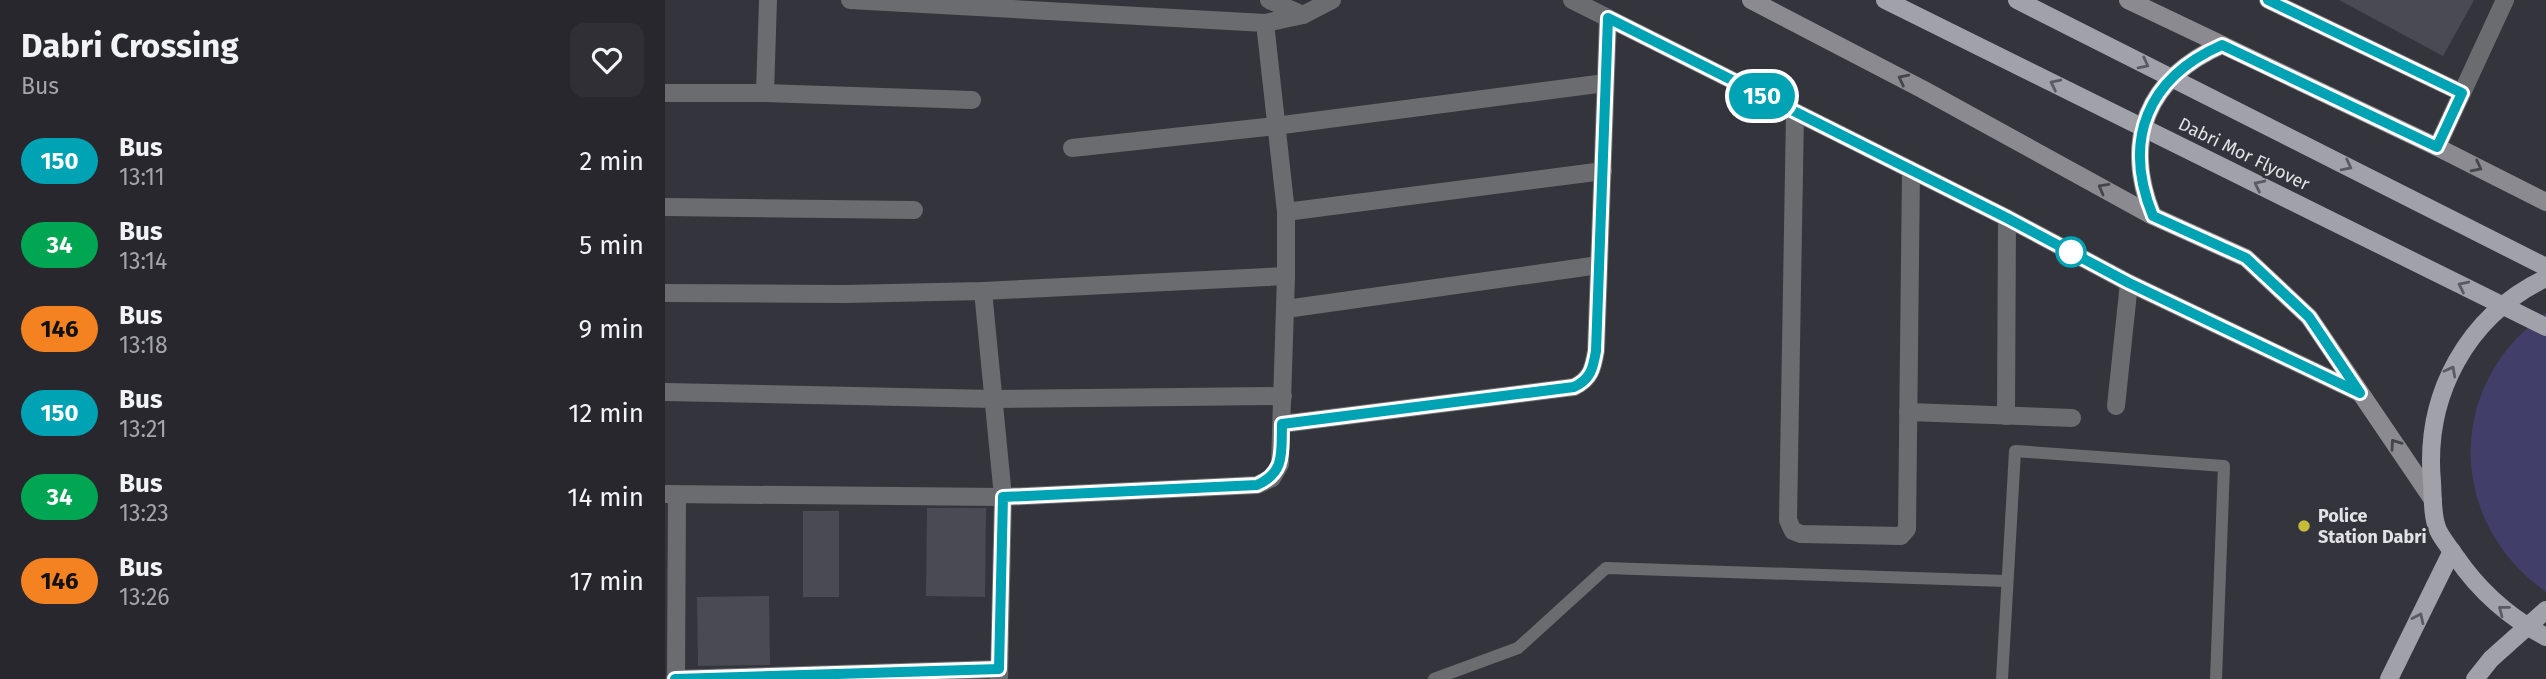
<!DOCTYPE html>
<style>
:root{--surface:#27272d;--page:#2f2f35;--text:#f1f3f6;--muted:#a4a5aa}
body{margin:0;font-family:"Fira Sans",sans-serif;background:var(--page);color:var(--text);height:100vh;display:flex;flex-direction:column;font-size:26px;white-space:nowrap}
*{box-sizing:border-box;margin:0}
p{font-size:23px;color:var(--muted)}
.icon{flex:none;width:38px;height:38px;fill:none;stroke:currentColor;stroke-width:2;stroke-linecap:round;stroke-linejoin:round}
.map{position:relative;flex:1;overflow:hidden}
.side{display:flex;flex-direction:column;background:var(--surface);width:665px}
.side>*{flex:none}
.badge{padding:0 14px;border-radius:23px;font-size:24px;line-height:46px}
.map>.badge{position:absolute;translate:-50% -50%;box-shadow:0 0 0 4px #fff}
.round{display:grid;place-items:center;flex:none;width:74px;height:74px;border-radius:14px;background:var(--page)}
.overview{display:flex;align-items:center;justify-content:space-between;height:119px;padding:0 21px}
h1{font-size:33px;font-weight:700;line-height:52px}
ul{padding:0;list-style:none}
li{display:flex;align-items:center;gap:21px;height:84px;padding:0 21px}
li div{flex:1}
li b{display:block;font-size:26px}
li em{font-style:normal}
li .badge{min-width:77px;font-weight:700;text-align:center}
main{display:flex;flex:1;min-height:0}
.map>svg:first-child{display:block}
.green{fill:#413f69}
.building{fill:#494a52}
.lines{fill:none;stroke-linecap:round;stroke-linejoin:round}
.service{stroke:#6b6c6f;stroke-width:12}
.minor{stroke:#6b6c6f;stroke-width:18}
.secondary{stroke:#8a8a90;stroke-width:18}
.primary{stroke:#a1a1a9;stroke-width:18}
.primary-bridge{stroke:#a1a1a9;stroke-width:18}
.oneway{stroke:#5a5a62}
.oneway2{stroke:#45454d}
.line-casing{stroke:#fff;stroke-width:16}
.line{stroke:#00a3b4;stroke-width:10}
.stop-dot{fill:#fff;stroke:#00a3b4;stroke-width:3.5}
.poi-dot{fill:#c6bc3c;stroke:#34343c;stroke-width:2.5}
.labels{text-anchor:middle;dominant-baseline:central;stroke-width:6;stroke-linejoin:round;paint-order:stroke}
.street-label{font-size:18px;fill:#e1e1e6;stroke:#34343c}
.poi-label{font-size:18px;font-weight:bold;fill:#e1e1e6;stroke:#34343c;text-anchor:start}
</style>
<main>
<section class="side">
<div class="overview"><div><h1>Dabri Crossing</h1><p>Bus</p></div><a class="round"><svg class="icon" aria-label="heart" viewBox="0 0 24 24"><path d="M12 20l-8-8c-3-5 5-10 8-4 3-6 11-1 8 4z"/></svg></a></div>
<ul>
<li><span class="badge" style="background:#00a3b4;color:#fff">150</span><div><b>Bus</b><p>13:11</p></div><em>2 min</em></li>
<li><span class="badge" style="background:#00a651;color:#fff">34</span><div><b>Bus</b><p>13:14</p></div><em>5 min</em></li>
<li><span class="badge" style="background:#f58220;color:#111">146</span><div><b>Bus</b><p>13:18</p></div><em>9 min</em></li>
<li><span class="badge" style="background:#00a3b4;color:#fff">150</span><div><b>Bus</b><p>13:21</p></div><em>12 min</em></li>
<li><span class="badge" style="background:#00a651;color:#fff">34</span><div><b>Bus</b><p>13:23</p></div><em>14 min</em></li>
<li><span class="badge" style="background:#f58220;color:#111">146</span><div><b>Bus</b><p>13:26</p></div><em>17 min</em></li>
</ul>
</section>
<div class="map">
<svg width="1881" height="679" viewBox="0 0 1881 679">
<rect width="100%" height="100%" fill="#34343c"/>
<!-- green -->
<path class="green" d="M 1881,313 L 1881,592 C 1781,521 1780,384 1881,313 Z"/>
<!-- building -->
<g class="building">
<path d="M 1674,0 L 1809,0 L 1778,56 Z"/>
<path d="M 262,508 L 321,508 L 320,597 L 261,596 Z"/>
<rect x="138" y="511" width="36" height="86"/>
<path d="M 104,596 L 105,665 L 33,666 L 32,597 Z"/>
</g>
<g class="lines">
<!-- service -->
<g class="service">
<path d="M 769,679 L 853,648 L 941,568 L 1341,581"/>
<path d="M 1337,679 L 1350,451 L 1559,466 L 1551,679"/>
</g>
<!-- minor -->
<g class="minor">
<path d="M 185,0 L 600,23 L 638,15"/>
<path d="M 604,0 L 638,15 L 667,0"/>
<path d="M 907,0 L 1342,218 L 1464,283 L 1695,393"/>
<path d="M 1603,0 L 1797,93"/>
<path d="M 600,23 L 621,212 L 621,276"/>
<path d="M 0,93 L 100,93 L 307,100"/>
<path d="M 100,93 L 103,0"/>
<path d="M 1130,113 L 1123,520 L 1128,531 L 1136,534 L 1236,536 L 1242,529 L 1246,170"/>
<path d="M 1772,147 L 1840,0"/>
<path d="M 407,148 L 610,126 L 940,83"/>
<path d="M 0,207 L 249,210"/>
<path d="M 621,212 L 938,171"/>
<path d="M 318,291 L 338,497 L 334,679"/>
<path d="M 0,293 L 180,294 L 318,291 L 621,276 L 615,464 L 607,478 L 592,485 L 338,497 L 0,494"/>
<path d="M 621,309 L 934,265"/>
<path d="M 0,392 L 329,399 L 618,396"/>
<path d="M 1451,406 L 1464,283"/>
<path d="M 1243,412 L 1407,418"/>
<path d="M 1341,416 L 1342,218"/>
<path d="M 617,424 L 909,387 C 926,379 928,368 931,351 L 943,18"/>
<path d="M 10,679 L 334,669"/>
<path d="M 11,679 L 12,495"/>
</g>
<!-- secondary -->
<g class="secondary">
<path d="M 1086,0 L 1257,89 L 1488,216 L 1581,258 L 1644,317 L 1768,500"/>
<path d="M 1463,0 L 1772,147 L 1881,202"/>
<path d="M 1488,216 C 1457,140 1482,78 1557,45"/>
</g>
<!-- primary -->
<g class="primary">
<path d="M 1881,278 C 1802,316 1759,395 1767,482 C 1768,497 1767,517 1773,530 C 1777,539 1785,548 1791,557 C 1815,592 1843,617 1881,637"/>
<path d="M 1724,679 L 1787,551"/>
</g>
<!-- primary-bridge -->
<g class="primary-bridge">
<path d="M 1220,0 L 1881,327"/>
<path d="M 1352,0 L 1881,267"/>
<path d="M 1810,679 L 1826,659 L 1881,610"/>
</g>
</g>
<!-- one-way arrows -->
<defs><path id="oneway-chevron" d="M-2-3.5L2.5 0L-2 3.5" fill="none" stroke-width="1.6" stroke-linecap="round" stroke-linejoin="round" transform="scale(1.75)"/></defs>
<g class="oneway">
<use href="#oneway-chevron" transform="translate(1479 64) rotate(27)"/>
<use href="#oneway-chevron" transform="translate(1390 84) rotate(-154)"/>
<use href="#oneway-chevron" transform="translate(1682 166) rotate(27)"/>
<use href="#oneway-chevron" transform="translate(1594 185) rotate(-154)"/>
<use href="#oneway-chevron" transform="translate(1798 286) rotate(-154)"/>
<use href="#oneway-chevron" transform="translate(1786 371) rotate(-62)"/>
<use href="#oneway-chevron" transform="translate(1838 610) rotate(-142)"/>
<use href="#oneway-chevron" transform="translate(1754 618) rotate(-64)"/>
</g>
<g class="oneway2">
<use href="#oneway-chevron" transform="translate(1238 79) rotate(-153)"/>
<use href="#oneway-chevron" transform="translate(1812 167) rotate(27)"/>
<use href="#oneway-chevron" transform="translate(1438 188) rotate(-151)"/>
<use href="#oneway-chevron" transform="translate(1730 444) rotate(-125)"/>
</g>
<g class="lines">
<defs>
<path id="line" d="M 10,679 L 334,669 L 338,497 L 592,485 C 621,472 616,452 617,424 L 909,387 C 926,379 928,368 931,351 L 943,18 L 1342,218 L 1464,283 L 1695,393 L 1644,317 L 1581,258 L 1488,216 C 1457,140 1482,78 1557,45 L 1772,147 L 1797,93 L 1603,0"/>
</defs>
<!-- line casing -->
<use href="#line" class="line-casing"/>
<!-- line -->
<use href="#line" class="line"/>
</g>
<!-- markers -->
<circle class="stop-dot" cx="1406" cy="252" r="14"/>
<circle class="poi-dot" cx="1639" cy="526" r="7"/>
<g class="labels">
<!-- street labels -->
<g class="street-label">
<text transform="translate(1579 154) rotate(26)">Dabri Mor Flyover</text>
</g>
<!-- poi labels -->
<g class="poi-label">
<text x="1653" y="516">Police<tspan x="1653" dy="21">Station Dabri</tspan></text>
</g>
</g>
</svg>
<b class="badge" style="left:1097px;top:96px;background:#00a3b4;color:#fff">150</b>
</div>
</main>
